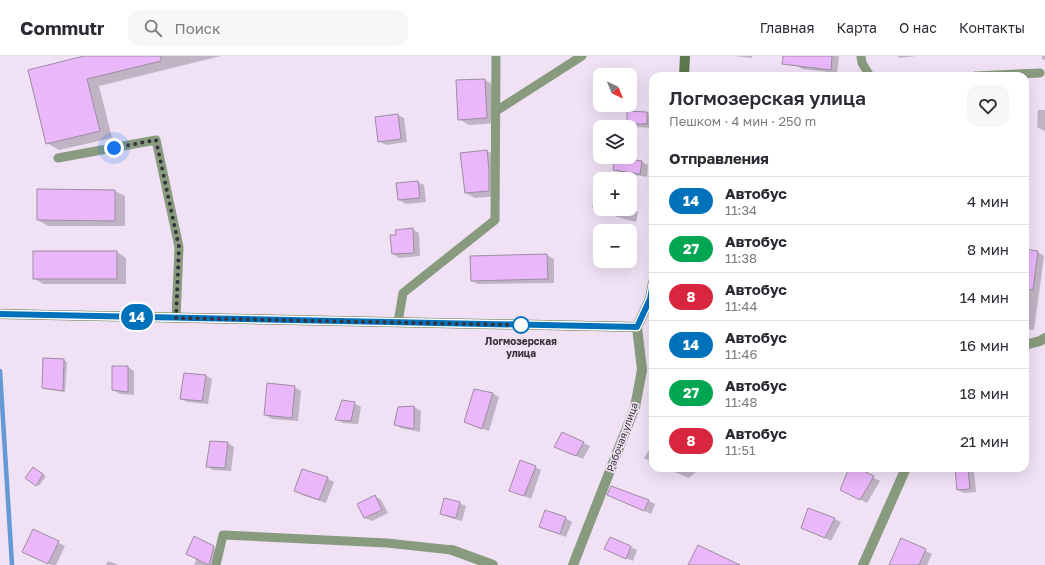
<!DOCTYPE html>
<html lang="ru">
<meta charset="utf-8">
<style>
:root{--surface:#fff;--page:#f7f7f7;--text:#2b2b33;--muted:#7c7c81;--line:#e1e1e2}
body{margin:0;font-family:"Golos Text",sans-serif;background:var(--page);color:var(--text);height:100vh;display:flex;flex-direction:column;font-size:15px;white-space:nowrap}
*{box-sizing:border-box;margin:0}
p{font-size:13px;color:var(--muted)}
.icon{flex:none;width:22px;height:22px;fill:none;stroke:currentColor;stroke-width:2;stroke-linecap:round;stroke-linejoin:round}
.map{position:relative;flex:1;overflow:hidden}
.drawer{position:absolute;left:649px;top:16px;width:380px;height:400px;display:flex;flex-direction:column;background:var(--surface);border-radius:12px;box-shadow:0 4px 16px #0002}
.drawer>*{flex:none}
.badge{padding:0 8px;border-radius:13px;font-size:14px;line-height:26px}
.needle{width:26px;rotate:137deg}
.tools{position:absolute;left:593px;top:12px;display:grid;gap:8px}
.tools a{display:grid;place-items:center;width:44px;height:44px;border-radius:8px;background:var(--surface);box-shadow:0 4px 16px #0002;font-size:20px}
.you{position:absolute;width:20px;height:20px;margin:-10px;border:3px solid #fff;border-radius:50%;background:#1a73e8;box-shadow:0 0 0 6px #1a73e833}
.map>.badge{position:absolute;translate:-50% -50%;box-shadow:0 0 0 2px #fff}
h2{padding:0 20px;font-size:15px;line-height:36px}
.round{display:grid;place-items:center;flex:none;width:42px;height:42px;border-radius:12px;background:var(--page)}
.head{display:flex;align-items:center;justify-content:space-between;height:68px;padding:0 20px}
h1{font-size:19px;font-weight:600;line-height:30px}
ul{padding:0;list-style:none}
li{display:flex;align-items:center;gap:12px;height:48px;padding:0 20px;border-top:1px solid var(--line)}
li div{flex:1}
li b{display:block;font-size:15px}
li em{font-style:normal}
li .badge{min-width:44px;font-weight:700;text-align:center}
header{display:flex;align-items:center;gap:24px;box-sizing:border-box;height:56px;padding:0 20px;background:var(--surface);border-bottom:1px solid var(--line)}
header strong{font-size:19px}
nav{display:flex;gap:22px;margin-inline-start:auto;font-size:14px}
.search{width:280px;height:36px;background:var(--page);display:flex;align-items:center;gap:10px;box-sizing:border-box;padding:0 14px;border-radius:12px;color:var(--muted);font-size:15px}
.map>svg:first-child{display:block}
.shadow{fill:#0003}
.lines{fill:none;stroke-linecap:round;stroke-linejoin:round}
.stream{stroke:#6399d5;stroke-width:4.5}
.building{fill:#ebb7fb;stroke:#9c8da0}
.lane{stroke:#889b7e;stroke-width:9}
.street{stroke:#889b7e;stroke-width:10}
.secondary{stroke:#5b774b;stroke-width:10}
.line-casing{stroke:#fff;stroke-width:9}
.line{stroke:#0072bc;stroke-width:6}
.walk{stroke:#373139;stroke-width:4;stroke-dasharray:0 7.2}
.stop-dot{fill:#fff;stroke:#0072bc;stroke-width:2}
.labels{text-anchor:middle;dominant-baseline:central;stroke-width:3.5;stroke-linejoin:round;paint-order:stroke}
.stop-label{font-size:10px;font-weight:bold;fill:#373139;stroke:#f0e1f5}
.street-label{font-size:10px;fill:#373139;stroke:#f0e1f5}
</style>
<header>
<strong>Commutr</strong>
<div class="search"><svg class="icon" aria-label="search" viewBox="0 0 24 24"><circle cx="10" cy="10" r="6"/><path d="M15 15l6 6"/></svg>Поиск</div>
<nav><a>Главная</a><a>Карта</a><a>О нас</a><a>Контакты</a></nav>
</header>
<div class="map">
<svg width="1045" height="509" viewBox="0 0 1045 509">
<rect width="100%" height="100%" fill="#f0e1f5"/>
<!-- shadow -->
<g class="shadow">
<path d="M 88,0 L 221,0 L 99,30 L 112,82 L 59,94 L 47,87 Z"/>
<path d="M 735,0 L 752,0 L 752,2 Z"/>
<path d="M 797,0 L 839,0 L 837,17 L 802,13 L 796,9 Z"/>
<path d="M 897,0 L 916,0 L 900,2 Z"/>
<path d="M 1042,0 L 1045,0 L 1045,4 L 1042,3 Z"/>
<path d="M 485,24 L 495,30 L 496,67 L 469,69 L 459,63 L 457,25 Z"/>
<path d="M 1038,54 L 1045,54 L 1045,75 L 1037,71 Z"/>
<path d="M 628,56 L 647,56 L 653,60 L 653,72 L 634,71 L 628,67 Z"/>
<path d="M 398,59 L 404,62 L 407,86 L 386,89 L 379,85 Z"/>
<path d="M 487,95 L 497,100 L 499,140 L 475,142 L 466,137 Z"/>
<path d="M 642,106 L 648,109 L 647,121 L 621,117 L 614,113 Z"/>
<path d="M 418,126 L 424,129 L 426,146 L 406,148 L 399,144 Z"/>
<path d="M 38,134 L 115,135 L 125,140 L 125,170 L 48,170 L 38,164 Z"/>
<path d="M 595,142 L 600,143 L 600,153 L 630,153 L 630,152 L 638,156 L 636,166 L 599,156 L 592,152 Z"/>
<path d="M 412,173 L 419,177 L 420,200 L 399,202 L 393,198 Z"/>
<path d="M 596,186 L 600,187 L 600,202 L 594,198 Z"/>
<path d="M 630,194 L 634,197 L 632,209 L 614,205 L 630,205 Z"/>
<path d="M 1025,194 L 1037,196 L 1044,200 L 1034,274 L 1025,273 Z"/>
<path d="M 117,196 L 126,202 L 126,228 L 43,228 L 34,222 Z"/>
<path d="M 547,199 L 554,203 L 554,227 L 478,228 L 472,225 L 471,201 Z"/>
<path d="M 64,304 L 67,306 L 65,336 L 46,333 L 43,331 Z"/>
<path d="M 128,311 L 134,315 L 134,339 L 120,338 L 113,334 Z"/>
<path d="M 206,320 L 212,323 L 208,348 L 187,346 L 181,343 Z"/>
<path d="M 294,331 L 301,335 L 298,365 L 272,363 L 265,359 Z"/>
<path d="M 492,337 L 499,341 L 489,375 L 465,366 Z"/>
<path d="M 354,347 L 361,351 L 358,368 L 343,367 L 337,364 Z"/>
<path d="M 414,351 L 421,355 L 420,376 L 401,372 L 395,369 L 399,352 Z"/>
<path d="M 562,377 L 590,390 L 583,403 L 556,391 Z"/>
<path d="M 228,387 L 234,391 L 231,415 L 213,414 L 207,410 Z"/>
<path d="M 650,392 L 653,394 L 653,407 L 644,402 Z"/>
<path d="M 535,411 L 541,414 L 531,443 L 510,434 Z"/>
<path d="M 33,412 L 46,420 L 39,430 L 27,422 Z"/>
<path d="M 665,412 L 692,412 L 697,415 L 689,422 Z"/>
<path d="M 850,412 L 855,412 L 880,425 L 867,447 L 848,437 Z"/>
<path d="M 956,412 L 970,412 L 974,414 L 976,436 L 964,437 L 958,434 Z"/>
<path d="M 327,422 L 334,426 L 326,447 L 302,439 L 296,435 Z"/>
<path d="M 612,431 L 649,445 L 655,448 L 651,458 L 609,439 Z"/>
<path d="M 375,440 L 381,444 L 388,457 L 372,465 L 365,462 L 359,448 Z"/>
<path d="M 459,447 L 466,450 L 462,465 L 448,461 L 442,458 Z"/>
<path d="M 565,462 L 572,466 L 566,481 L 547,474 L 540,470 Z"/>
<path d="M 835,463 L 841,466 L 831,485 L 802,471 Z"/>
<path d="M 33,474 L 65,490 L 56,509 L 52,509 L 30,499 Z"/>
<path d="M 195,482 L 219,494 L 215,509 L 194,509 L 197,502 Z"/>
<path d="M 610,482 L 637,494 L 633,505 L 611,496 Z"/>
<path d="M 902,483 L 932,498 L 927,509 L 895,509 Z"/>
<path d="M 108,505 L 119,509 L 106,509 Z"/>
</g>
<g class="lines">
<!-- stream -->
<path class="stream" d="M 0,315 L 12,509"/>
</g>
<!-- building -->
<g class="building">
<path d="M 84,0 L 161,0 L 161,5 L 87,23 L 100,75 L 46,88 L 28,14 Z"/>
<path d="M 783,0 L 832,0 L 831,14 L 782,8 Z"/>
<path d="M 485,23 L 487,62 L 458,64 L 456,24 Z"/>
<path d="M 627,55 L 647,56 L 647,68 L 627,68 Z"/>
<path d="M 398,58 L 401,83 L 378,86 L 375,61 Z"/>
<path d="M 487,94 L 489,114 L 489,135 L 465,137 L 460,97 Z"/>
<path d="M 615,101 L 642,105 L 640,118 L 613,114 Z"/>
<path d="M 418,125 L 420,142 L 398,144 L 396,127 Z"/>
<path d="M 37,133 L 115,134 L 115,165 L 37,164 Z"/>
<path d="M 413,172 L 414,197 L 392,198 L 390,179 L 396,179 L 395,174 Z"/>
<path d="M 1025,193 L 1038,195 L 1033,234 L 1025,233 Z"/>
<rect x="33" y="195" width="84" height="28"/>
<path d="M 547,198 L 548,223 L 471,225 L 470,200 Z"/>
<path d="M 43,302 L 64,303 L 63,335 L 42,332 Z"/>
<path d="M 112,310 L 128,310 L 128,336 L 112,334 Z"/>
<path d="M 184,317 L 206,319 L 202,345 L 180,343 Z"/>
<path d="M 267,327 L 295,330 L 292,362 L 264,359 Z"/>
<path d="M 474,333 L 493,337 L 482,373 L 464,366 Z"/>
<path d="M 342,344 L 355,346 L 351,365 L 335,364 Z"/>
<path d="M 414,350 L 414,373 L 394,369 L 398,351 Z"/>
<path d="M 562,376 L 584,386 L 576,400 L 554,391 Z"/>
<path d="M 210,385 L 228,386 L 225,412 L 206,411 Z"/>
<path d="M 520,404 L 536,410 L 524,440 L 509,435 Z"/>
<path d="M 33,411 L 43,418 L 36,430 L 25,422 Z"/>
<path d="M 849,412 L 857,412 L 874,420 L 860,444 L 840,434 Z"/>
<path d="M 955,412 L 968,412 L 970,433 L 957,434 Z"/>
<path d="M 302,413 L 328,421 L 319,444 L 294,435 Z"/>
<path d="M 611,430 L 649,444 L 644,455 L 607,439 Z"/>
<path d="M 375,439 L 382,454 L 364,462 L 357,448 Z"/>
<path d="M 444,442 L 460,446 L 456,462 L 440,458 Z"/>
<path d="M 808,452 L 835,462 L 825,482 L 801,472 Z"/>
<path d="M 545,454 L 566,461 L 560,478 L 539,471 Z"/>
<path d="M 33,473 L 59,485 L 48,508 L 22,496 Z"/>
<path d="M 194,480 L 214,490 L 209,509 L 186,498 Z"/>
<path d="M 610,481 L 631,490 L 626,503 L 604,493 Z"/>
<path d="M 901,482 L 926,493 L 919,509 L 889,509 Z"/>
<path d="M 698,489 L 740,509 L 688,509 Z"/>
</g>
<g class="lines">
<!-- lane -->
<g class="lane">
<path d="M 861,0 L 862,7 L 870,20"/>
<path d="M 975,20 L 1040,17"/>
<path d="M 496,55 L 582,0"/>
<path d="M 58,102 L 156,84 L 179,191 L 176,262"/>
<path d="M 398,266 L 403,237 L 495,164 L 496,0"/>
<path d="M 216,509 L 223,479 L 387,487 L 452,494"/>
</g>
<!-- street -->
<g class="street">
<path d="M 1025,289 L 1040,285 L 1045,282"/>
<path d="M 452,494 L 493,509"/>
<path d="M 573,509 L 635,351 L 642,314 L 637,271"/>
<path d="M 863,509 L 906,412"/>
</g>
<!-- secondary -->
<g class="secondary">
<path d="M 684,20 L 685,0"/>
<path d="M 0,258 L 637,271 L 650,243 L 653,227"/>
</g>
</g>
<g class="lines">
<defs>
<path id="line" d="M 0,258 L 637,271 L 650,243 L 653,227"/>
</defs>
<!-- line casing -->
<use href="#line" class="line-casing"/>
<!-- line -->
<use href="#line" class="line"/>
<!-- walk -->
<path class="walk" d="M 114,92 L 156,84 L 179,191 L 176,262 L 521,269"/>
</g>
<!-- markers -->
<circle class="stop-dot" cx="521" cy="269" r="8"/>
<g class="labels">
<!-- stop labels -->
<g class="stop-label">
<text x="521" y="285">Логмозерская<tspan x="521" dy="12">улица</tspan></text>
</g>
<!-- street labels -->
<g class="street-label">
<text transform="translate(622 381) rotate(-70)">Рабочая улица</text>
</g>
</g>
</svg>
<div class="tools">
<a><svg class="needle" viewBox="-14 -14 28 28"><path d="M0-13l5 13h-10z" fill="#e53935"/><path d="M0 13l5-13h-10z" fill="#7c7c81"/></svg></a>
<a><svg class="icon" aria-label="layers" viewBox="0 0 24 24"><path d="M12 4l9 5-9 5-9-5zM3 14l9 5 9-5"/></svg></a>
<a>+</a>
<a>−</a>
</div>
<div class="you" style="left:114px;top:92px"></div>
<b class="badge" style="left:137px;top:261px;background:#0072bc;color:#fff">14</b>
<section class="drawer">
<div class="head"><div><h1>Логмозерская улица</h1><p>Пешком · 4 мин · 250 m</p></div><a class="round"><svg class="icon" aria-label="heart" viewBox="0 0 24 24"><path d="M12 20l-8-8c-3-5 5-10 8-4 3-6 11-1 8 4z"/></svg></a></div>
<h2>Отправления</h2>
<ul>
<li><span class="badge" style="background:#0072bc;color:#fff">14</span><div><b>Автобус</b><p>11:34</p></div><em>4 мин</em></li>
<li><span class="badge" style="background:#00a651;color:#fff">27</span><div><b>Автобус</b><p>11:38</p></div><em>8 мин</em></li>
<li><span class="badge" style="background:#d7263d;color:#fff">8</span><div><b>Автобус</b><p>11:44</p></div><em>14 мин</em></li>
<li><span class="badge" style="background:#0072bc;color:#fff">14</span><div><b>Автобус</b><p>11:46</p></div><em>16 мин</em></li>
<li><span class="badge" style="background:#00a651;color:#fff">27</span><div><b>Автобус</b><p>11:48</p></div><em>18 мин</em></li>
<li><span class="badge" style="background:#d7263d;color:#fff">8</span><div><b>Автобус</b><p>11:51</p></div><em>21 мин</em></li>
</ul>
</section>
</div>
